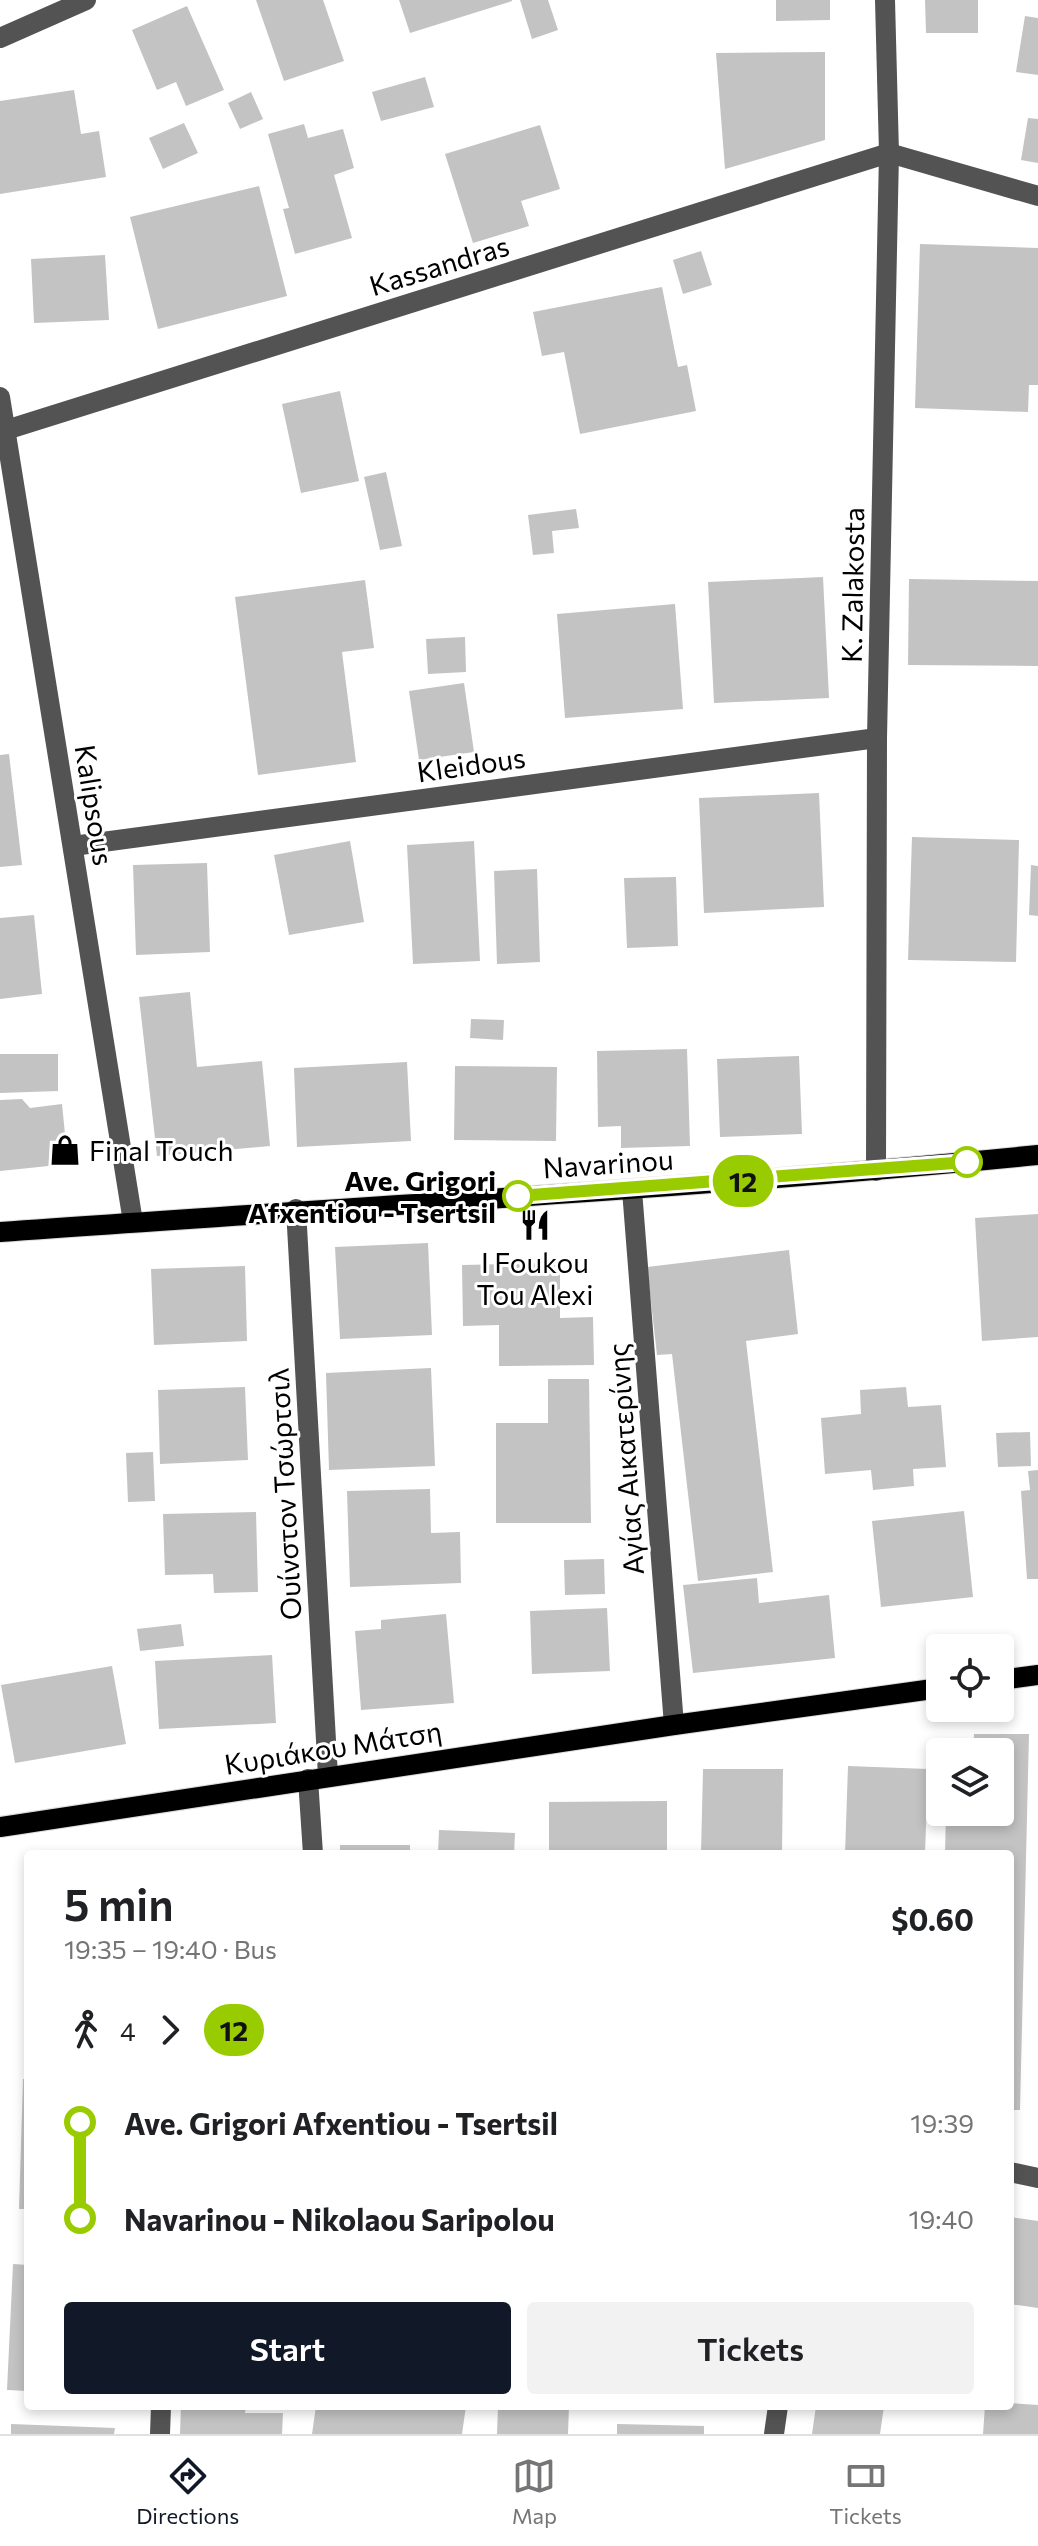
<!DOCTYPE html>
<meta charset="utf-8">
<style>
:root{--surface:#fff;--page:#f2f2f2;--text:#202124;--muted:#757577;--line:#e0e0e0;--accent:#111827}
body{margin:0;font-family:Commissioner,sans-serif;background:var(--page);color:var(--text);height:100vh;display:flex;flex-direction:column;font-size:30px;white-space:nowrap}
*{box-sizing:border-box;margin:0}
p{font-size:26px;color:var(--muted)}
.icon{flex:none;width:44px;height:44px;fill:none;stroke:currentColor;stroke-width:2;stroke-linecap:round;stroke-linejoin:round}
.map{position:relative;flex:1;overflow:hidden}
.panel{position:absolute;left:24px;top:1850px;width:990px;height:560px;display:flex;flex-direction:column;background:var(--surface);border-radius:8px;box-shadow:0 4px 12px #0003}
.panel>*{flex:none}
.badge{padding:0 16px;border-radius:26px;font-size:28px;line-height:52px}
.fabs{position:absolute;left:926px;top:1634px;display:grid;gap:16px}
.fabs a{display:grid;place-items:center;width:88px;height:88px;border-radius:8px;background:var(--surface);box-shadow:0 4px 12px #0003;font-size:40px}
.map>.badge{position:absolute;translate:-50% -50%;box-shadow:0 0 0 4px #fff}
.legs{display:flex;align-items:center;gap:12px;height:88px;padding:0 40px;font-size:26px}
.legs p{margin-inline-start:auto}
.headline{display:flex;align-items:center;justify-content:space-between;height:136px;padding:0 40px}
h1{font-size:44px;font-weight:600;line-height:60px}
.button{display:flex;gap:16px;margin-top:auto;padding:16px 40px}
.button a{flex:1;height:92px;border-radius:8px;background:var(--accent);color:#fff;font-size:32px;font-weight:600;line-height:92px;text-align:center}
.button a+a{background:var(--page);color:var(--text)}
ul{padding:0 40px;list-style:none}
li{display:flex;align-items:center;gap:28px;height:96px;font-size:30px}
li i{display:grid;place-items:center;width:12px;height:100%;margin:0 10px;background:currentColor}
li i::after{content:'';width:20px;height:20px;margin:-10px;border:6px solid;border-radius:50%;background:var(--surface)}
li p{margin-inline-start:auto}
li:first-child i{background:linear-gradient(#0000 50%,currentColor 0)}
li:last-child i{background:linear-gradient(currentColor 50%,#0000 0)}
.dock{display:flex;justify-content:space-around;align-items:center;height:112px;border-top:2px solid var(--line);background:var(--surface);font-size:22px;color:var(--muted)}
.dock a{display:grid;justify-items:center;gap:4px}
.dock .selected{color:var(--accent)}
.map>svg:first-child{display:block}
.building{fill:#c3c3c3}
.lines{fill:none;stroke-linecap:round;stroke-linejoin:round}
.major-casing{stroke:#dbdbdb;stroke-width:22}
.minor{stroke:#535353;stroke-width:20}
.major{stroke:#000;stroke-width:20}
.line-1-casing{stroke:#fff;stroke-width:18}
.line-1{stroke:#9c0;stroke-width:12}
.stop-1-dot{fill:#fff;stroke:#9c0;stroke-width:4}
.labels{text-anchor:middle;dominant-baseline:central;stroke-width:6;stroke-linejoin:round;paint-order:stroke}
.street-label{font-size:28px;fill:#000;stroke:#fff}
.poi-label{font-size:28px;fill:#000;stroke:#fff;text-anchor:start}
.stop-label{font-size:28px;font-weight:bold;fill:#000;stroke:#fff;text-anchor:end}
</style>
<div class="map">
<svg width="1038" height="2434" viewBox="0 0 1038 2434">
<rect width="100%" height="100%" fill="#fff"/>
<!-- building -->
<g class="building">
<path d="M 256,0 L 323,0 L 344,61 L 284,81 Z"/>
<path d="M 399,0 L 512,0 L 512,1 L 410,33 Z"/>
<path d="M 520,0 L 548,0 L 558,30 L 532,39 Z"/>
<path d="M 776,0 L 830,0 L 830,20 L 776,21 Z"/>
<path d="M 925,0 L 978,0 L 978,33 L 926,33 Z"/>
<path d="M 187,6 L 224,90 L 186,106 L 176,82 L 157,90 L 132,30 Z"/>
<path d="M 1025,16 L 1038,18 L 1038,75 L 1016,72 Z"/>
<path d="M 825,52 L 825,140 L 725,169 L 716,53 Z"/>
<path d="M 425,77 L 434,107 L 381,121 L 372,92 Z"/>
<path d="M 74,90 L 81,134 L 99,131 L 106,177 L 0,194 L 0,101 Z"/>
<path d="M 251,92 L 263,119 L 240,129 L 228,103 Z"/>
<path d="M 1028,118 L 1038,119 L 1038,163 L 1021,160 Z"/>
<path d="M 184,123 L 198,153 L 163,169 L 149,138 Z"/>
<path d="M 304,124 L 308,138 L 343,129 L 354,168 L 334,175 L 352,238 L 295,254 L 283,209 L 289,208 L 268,134 Z"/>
<path d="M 540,125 L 560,189 L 521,201 L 529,226 L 473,243 L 445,154 Z"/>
<path d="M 259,186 L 287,296 L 158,329 L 130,217 Z"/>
<path d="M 920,244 L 1038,248 L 1038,385 L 1029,385 L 1028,412 L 915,408 Z"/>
<path d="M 701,251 L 712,285 L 683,294 L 673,260 Z"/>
<path d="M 105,255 L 109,320 L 34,323 L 31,259 Z"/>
<path d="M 662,287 L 678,367 L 687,365 L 696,411 L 580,434 L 564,352 L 542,356 L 533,312 Z"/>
<path d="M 340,391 L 359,481 L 301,493 L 282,404 Z"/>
<path d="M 386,472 L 402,546 L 380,550 L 364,477 Z"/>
<path d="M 576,509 L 579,528 L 552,531 L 554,553 L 533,555 L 528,515 Z"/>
<path d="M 823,577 L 829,698 L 714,703 L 708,582 Z"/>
<path d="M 909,579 L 1038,581 L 1038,666 L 908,665 Z"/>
<path d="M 365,580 L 374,648 L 342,652 L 356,762 L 258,775 L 235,597 Z"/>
<path d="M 675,604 L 683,709 L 565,718 L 557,614 Z"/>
<path d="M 465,637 L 466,672 L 428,674 L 426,639 Z"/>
<path d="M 464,683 L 474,752 L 419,760 L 409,691 Z"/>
<path d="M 9,754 L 22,865 L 0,867 L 0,755 Z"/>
<path d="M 819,793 L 824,907 L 704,913 L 699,798 Z"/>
<path d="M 912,837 L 1019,840 L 1016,962 L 908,960 Z"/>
<path d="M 350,841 L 364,922 L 289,935 L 274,855 Z"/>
<path d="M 474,841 L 480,961 L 413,964 L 407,845 Z"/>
<path d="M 207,863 L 210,952 L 136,955 L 133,865 Z"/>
<path d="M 1031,865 L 1038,866 L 1038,916 L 1029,915 Z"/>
<path d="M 537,869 L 540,962 L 497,964 L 494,871 Z"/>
<path d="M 676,877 L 678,946 L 627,948 L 624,878 Z"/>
<path d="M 34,915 L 42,994 L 0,999 L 0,918 Z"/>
<path d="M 190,992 L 197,1067 L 262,1061 L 270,1146 L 157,1156 L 139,997 Z"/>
<path d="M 471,1019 L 504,1020 L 503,1040 L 470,1038 Z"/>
<path d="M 687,1049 L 690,1146 L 621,1148 L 621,1126 L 598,1127 L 597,1051 Z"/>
<path d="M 0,1054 L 58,1054 L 58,1091 L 0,1093 Z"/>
<path d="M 799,1056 L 802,1134 L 720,1137 L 717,1059 Z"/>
<path d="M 407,1062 L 411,1141 L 297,1147 L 294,1068 Z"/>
<path d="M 455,1066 L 557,1067 L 556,1141 L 454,1140 Z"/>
<path d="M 22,1099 L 30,1108 L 62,1104 L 68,1164 L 0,1171 L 0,1100 Z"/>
<path d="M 1038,1214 L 1038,1337 L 982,1341 L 975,1218 Z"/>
<path d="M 428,1243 L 432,1335 L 340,1339 L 335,1247 Z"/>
<path d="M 789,1250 L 798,1334 L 746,1341 L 773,1572 L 698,1581 L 672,1354 L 657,1355 L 647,1267 Z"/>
<path d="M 560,1263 L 560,1318 L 593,1317 L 594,1365 L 499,1366 L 499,1325 L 463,1326 L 462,1265 Z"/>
<path d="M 245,1266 L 247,1341 L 154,1345 L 151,1269 Z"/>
<path d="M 431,1368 L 435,1466 L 329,1470 L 326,1373 Z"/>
<path d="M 548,1379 L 589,1379 L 591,1523 L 496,1523 L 496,1423 L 548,1423 Z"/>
<path d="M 245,1387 L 248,1460 L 160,1464 L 158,1390 Z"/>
<path d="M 906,1387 L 908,1407 L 941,1405 L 946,1467 L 913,1469 L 914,1486 L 873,1490 L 871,1470 L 825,1474 L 821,1418 L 861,1414 L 860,1390 Z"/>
<path d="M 1030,1432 L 1031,1466 L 998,1467 L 996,1433 Z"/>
<path d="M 153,1452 L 155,1501 L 128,1502 L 126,1453 Z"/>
<path d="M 1038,1470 L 1038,1579 L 1027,1579 L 1021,1491 L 1030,1490 L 1028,1471 Z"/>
<path d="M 430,1489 L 431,1533 L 460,1532 L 461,1583 L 350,1587 L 347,1491 Z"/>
<path d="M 964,1511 L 973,1597 L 881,1607 L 872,1521 Z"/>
<path d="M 256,1512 L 258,1592 L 214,1593 L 213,1574 L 165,1575 L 163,1514 Z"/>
<path d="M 604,1559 L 605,1594 L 565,1595 L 564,1560 Z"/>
<path d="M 757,1578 L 759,1603 L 829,1595 L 835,1658 L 693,1673 L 683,1585 Z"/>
<path d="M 607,1608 L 610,1671 L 532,1674 L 530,1611 Z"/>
<path d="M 446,1614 L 454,1703 L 361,1710 L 355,1631 L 381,1629 L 381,1620 Z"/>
<path d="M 181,1624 L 184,1646 L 140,1651 L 137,1629 Z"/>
<path d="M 272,1655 L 276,1723 L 159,1729 L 155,1661 Z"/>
<path d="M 112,1666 L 126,1744 L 15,1763 L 1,1685 Z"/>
<path d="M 974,1734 L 1029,1734 L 1020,2110 L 1010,2110 L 1010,1854 L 945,1854 L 946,1812 L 1000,1812 L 1000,1752 L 973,1752 Z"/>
<path d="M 848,1766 L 928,1769 L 925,1854 L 845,1854 Z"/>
<path d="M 703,1769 L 783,1769 L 782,1854 L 701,1854 Z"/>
<path d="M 667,1801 L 667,1854 L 549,1854 L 549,1802 Z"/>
<path d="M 439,1830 L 515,1833 L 514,1854 L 438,1854 Z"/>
<rect x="340" y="1845" width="70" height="9"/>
<path d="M 23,2079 L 28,2079 L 28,2209 L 19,2209 Z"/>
<path d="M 1010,2217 L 1038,2221 L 1038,2308 L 1010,2304 Z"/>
<path d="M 13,2264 L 28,2265 L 28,2391 L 7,2390 Z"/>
<path d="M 1010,2403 L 1038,2405 L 1038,2434 L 983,2434 L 985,2406 Z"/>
<path d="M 181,2406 L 246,2406 L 245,2413 L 283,2413 L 282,2434 L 180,2434 Z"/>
<path d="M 316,2406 L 466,2406 L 462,2434 L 312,2434 Z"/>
<path d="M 498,2406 L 569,2406 L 568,2434 L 497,2434 Z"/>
<path d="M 816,2406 L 884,2406 L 880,2434 L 812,2434 Z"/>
<path d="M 11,2424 L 115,2428 L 114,2434 L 11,2434 Z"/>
<path d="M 617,2424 L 704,2426 L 704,2434 L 617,2434 Z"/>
</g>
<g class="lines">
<defs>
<g id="major">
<path d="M 0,1232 C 346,1207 693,1189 1038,1155"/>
<path d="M 1000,1680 L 1038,1675"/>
<path d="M 0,1827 L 674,1725 L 940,1688"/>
</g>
</defs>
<!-- major casing -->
<use href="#major" class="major-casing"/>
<!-- minor -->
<g class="minor">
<path d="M 0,38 L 86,0"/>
<path d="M 0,397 L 133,1222"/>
<path d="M 6,430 L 889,153 L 1038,196"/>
<path d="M 73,846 L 877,738"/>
<path d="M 876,1171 L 877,738 L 889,153 L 885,0"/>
<path d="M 632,1190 L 674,1725"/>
<path d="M 296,1209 L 328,1776"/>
<path d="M 308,1779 L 313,1854"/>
<path d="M 1010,2172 L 1038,2178"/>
<path d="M 160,2434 L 161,2406"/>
<path d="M 774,2434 L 778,2406"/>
</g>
<!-- major -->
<use href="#major" class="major"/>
</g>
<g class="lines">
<defs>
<path id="line-1" d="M 518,1196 L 967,1162"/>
</defs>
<!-- line-1 casing -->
<use href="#line-1" class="line-1-casing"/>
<!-- line-1 -->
<use href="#line-1" class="line-1"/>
</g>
<!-- icons -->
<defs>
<symbol id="shop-bare" viewBox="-9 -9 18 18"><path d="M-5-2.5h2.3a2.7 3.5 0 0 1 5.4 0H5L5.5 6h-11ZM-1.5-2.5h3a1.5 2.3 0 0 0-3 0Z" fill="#000" stroke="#fff" stroke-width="2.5" paint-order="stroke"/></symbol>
<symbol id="restaurant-bare" viewBox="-9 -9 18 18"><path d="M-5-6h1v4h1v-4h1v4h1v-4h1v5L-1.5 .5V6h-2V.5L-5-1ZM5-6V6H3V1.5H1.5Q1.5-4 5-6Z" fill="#000" stroke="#fff" stroke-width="2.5" paint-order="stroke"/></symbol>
</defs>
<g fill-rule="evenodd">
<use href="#shop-bare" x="43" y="1128" width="44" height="44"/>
<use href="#restaurant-bare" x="513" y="1203" width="44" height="44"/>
</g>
<!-- markers -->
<g class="stop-1-dot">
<circle cx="967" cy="1162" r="14"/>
<circle cx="518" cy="1196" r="14"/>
</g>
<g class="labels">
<!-- street labels -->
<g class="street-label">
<text transform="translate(439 265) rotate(-17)">Kassandras</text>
<text transform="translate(852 585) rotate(-89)">K. Zalakosta</text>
<text transform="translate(471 764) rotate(-8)">Kleidous</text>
<text transform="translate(95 805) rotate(81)">Kalipsous</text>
<text transform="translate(608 1163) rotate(-4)">Navarinou</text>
<text transform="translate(625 1459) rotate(-94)">Αγίας Αικατερίνης</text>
<text transform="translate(284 1494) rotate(-93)">Ουίνστον Τσώρτσιλ</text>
<text transform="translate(333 1747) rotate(-9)">Κυριάκου Μάτση</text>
</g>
<!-- poi labels -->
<g class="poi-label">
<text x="89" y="1150">Final Touch</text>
<text x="535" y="1262" text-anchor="middle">I Foukou<tspan x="535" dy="32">Tou Alexi</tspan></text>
</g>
<!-- stop labels -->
<g class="stop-label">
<text x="496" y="1180">Ave. Grigori<tspan x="496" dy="32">Afxentiou - Tsertsil</tspan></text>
</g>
</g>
</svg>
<div class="fabs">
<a><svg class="icon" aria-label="locate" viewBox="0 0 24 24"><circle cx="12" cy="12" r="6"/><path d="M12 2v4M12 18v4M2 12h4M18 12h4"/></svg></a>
<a><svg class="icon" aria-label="layers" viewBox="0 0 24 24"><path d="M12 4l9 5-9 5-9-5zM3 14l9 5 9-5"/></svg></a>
</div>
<b class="badge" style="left:743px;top:1181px;background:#9c0;color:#111">12</b>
<section class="panel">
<div class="headline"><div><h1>5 min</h1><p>19:35 – 19:40 · Bus</p></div><b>$0.60</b></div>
<div class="legs"><svg class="icon" aria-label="walk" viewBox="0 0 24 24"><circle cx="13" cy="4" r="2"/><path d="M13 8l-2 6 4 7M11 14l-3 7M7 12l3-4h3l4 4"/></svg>4<svg class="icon" aria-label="forward" viewBox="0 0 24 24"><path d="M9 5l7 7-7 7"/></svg><b class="badge" style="background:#9c0;color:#111">12</b></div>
<ul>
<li><i style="color:#9c0"></i><b>Ave. Grigori Afxentiou - Tsertsil</b><p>19:39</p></li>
<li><i style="color:#9c0"></i><b>Navarinou - Nikolaou Saripolou</b><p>19:40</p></li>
</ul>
<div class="button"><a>Start</a><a>Tickets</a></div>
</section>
</div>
<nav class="dock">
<a class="selected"><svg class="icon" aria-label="directions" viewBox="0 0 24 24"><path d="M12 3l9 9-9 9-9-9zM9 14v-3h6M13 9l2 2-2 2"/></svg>Directions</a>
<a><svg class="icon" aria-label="map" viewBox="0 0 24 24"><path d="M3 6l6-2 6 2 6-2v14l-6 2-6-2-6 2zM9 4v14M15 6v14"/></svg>Map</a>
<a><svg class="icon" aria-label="tickets" viewBox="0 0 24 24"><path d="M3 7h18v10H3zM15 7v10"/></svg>Tickets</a>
</nav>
